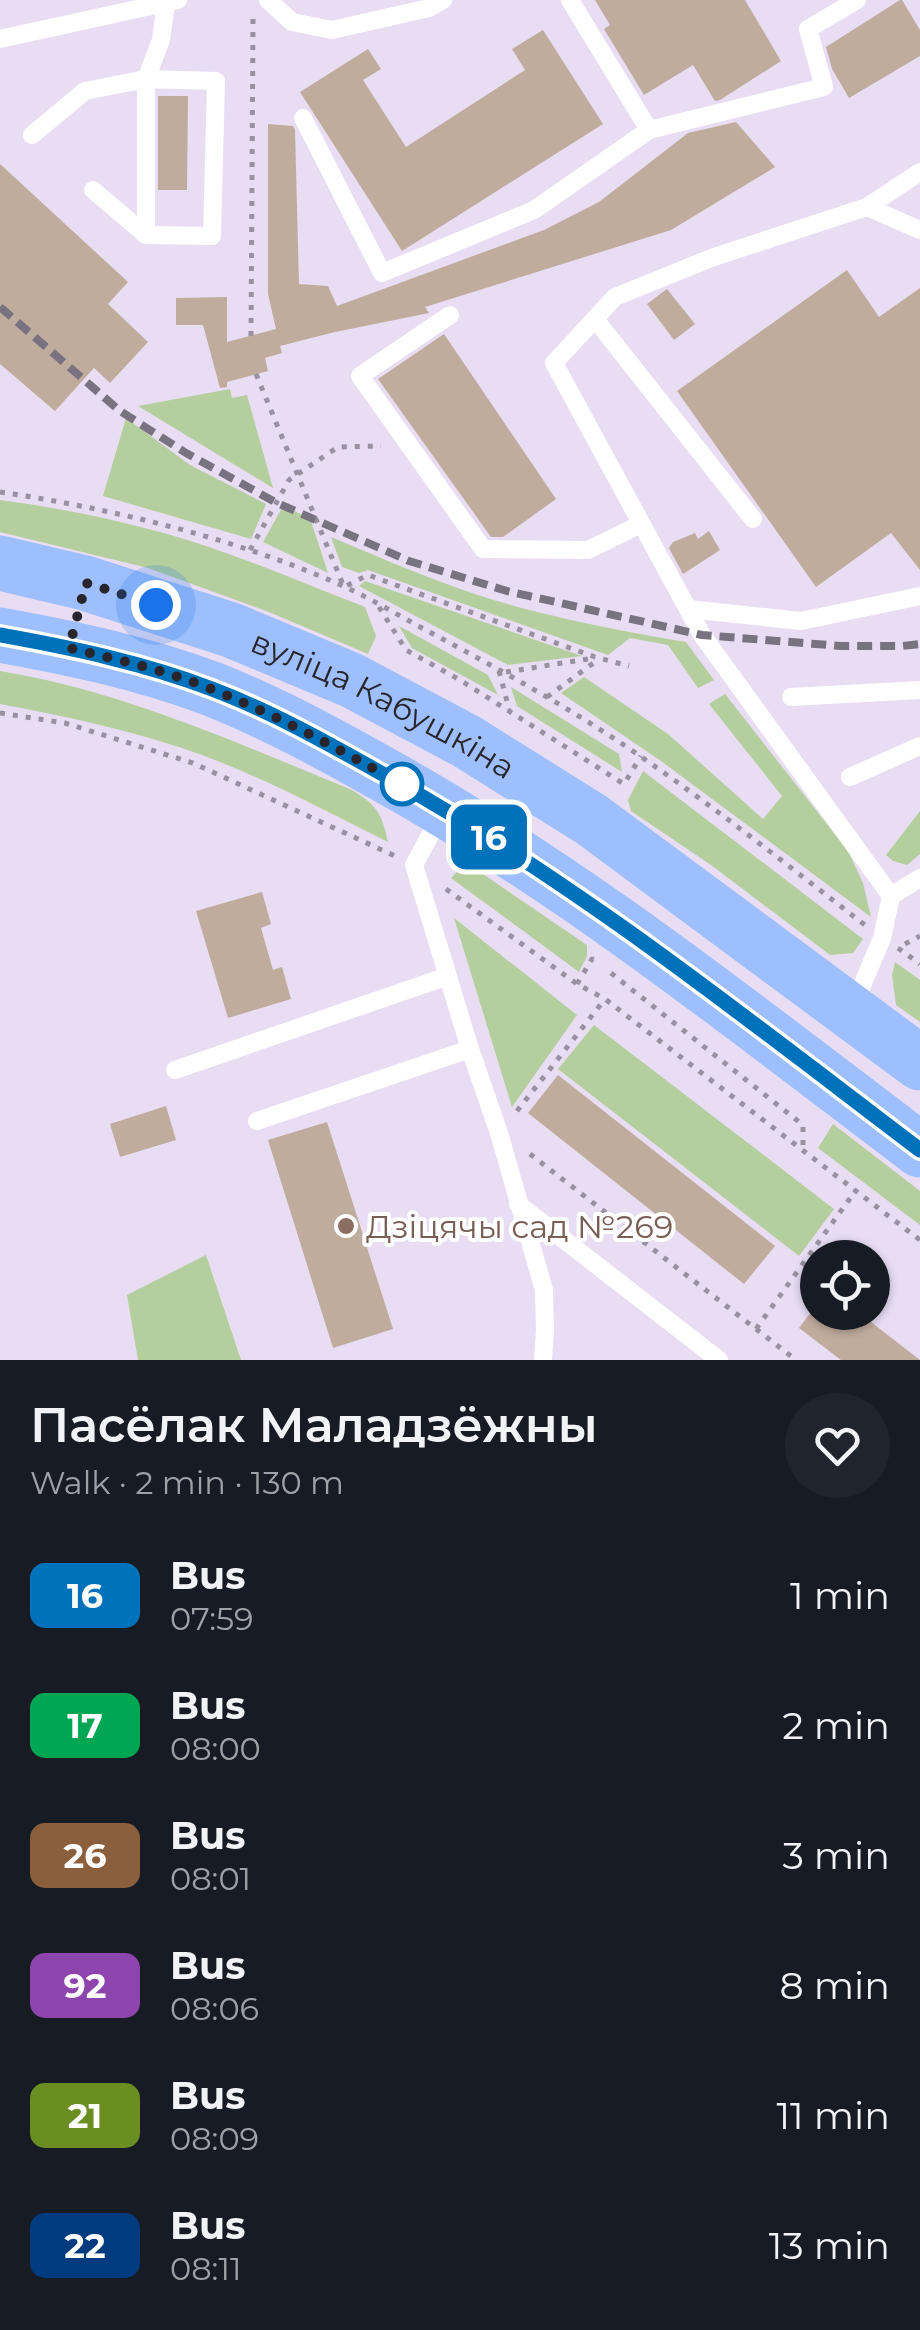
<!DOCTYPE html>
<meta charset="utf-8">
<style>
:root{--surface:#171b24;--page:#20242c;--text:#f1f3f6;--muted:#9ea1a6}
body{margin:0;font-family:Montserrat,sans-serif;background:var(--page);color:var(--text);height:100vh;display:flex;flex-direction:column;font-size:38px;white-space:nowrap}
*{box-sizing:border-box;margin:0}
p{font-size:32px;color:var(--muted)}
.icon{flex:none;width:55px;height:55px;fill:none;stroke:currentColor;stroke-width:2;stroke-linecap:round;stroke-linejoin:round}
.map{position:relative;height:1360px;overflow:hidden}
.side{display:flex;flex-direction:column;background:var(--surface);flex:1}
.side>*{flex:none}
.badge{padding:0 20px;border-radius:15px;font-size:35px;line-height:65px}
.tools{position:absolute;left:800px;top:1240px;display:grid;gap:20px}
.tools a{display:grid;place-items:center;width:90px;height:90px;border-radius:50%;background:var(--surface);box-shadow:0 2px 8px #0004;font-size:50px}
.you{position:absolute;width:50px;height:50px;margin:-25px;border:8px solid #fff;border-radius:50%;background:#1a73e8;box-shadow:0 0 0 15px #1a73e833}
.map>.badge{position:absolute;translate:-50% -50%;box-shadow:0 0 0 5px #fff}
.round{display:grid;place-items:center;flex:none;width:105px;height:105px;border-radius:52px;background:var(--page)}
.head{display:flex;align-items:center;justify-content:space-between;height:170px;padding:0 30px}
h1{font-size:48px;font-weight:600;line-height:75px}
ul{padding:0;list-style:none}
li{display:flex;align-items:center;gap:30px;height:130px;padding:0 30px}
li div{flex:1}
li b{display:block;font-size:38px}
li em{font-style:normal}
li .badge{min-width:110px;font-weight:700;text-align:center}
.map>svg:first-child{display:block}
.green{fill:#b4ce9e}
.building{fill:#c0ac9d}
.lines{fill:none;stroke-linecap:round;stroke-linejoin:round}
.path{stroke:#9991a1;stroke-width:5;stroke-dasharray:5 8;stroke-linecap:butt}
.lane{stroke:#fff;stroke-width:18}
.primary{stroke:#9dbffd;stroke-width:55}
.rail{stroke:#797280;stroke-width:8;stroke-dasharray:15 8;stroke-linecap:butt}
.line-casing{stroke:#fff;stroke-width:22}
.line{stroke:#0072bc;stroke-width:15}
.walk{stroke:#29252d;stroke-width:10;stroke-dasharray:0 18}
.stop-dot{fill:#fff;stroke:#0072bc;stroke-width:5}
.education-dot{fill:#8d6e63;stroke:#fff;stroke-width:4}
.labels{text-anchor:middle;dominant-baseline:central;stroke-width:8;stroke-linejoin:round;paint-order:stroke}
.street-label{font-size:32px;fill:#29252d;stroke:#fff}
.education-label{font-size:32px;fill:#785e54;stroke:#fff;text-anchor:start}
</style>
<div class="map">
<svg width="920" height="1360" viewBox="0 0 920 1360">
<rect width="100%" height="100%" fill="#e8ddf3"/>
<!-- green -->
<g class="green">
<path d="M 230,389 L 232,398 L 247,395 L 273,488 L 138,406 Z"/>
<path d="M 126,418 L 190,465 L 266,504 L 251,539 L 103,496 Z"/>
<path d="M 0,500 C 54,507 108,518 160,532 C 230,551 298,581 365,607 L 376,636 L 368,654 L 269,612 L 148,568 L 0,532 Z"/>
<path d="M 283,506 L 310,518 L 328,573 L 263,542 Z"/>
<path d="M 331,537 C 386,560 440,584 497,601 C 559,619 623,631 686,642 L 714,680 L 698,688 L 668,645 L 630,638 L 608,655 L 368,570 L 359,573 L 342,567 Z"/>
<path d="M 365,581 L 582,656 L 508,665 L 359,586 Z"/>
<path d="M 399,626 L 488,675 L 498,695 L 412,648 Z"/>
<path d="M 0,671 C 123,691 237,743 352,790 C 377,805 382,814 388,842 C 321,809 250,770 179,747 C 120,728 60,715 0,704 Z"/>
<path d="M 584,677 L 668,734 L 763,819 L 782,796 L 709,704 L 725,694 L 848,851 L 863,883 L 871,917 L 661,761 L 561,693 Z"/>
<path d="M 511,687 L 619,754 L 622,772 L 517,706 Z"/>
<path d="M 643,771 L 863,939 L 853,953 L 830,955 L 711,865 L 631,811 L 628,800 Z"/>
<path d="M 920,811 L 920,854 L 907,865 L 893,861 L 886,855 Z"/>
<path d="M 466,868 L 477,870 L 587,945 L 587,956 L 579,972 L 451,878 L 458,871 Z"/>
<path d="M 454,918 L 577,1015 L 512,1107 Z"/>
<path d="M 895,962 L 920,980 L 920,1022 L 896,1005 L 892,975 Z"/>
<path d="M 594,1025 L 834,1209 L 799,1256 L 558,1069 Z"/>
<path d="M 833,1124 L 920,1191 L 920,1225 L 818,1148 Z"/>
<path d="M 206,1255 L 241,1360 L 138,1360 L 127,1295 Z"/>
</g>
<!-- building -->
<g class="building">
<path d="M 595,0 L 745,0 L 781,61 L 720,100 L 715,101 L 693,65 L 644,95 L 604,29 L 610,25 Z"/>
<path d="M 900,0 L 902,0 L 920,30 L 920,56 L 849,98 L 832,69 L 826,47 Z"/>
<path d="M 543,30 L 603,124 L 402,251 L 300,92 L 368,49 L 381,69 L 363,80 L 406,147 L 525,70 L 512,49 Z"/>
<path d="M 158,96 L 188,96 L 187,190 L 158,190 Z"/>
<path d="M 736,122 L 775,167 L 671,230 L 425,307 L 429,313 L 335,332 L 280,346 L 282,353 L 265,358 L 268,371 L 227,382 L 227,387 L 220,388 L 203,325 L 176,325 L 176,298 L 227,297 L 227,342 L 276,329 L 268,294 L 268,124 L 293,126 L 295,130 L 299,284 L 328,286 L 337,306 L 544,230 L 599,202 L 688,133 Z"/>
<path d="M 0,164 L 128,282 L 108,304 L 148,342 L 110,383 L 94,368 L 55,411 L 0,364 Z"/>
<path d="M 847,270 L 879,317 L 920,288 L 920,570 L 891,533 L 816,587 L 677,391 Z"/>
<path d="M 667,289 L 695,324 L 674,340 L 647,304 Z"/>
<path d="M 444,334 L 556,499 L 503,537 L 491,537 L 378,379 Z"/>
<path d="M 709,531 L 720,550 L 683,574 L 669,548 L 673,542 L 695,533 L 698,539 Z"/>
<path d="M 262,892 L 271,924 L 261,928 L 273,970 L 282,967 L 291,999 L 228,1018 L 196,911 Z"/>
<path d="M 558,1075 L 775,1246 L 744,1284 L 528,1113 Z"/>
<path d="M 166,1106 L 176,1140 L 120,1157 L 110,1124 Z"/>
<path d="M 327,1122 L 393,1329 L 333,1348 L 268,1140 Z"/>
<path d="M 811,1312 L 858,1312 L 920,1360 L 841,1360 L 799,1328 Z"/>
</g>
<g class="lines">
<!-- path -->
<g class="path">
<path d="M 251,336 L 253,19"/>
<path d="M 256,374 L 344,587 L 368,575 L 595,657 L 629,666"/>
<path d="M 0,492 C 114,509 238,539 343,586 C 376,601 406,620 437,636 C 506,673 575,711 640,756 C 717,809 791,868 865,925"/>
<path d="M 250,550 L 289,480 L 338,447 L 381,446"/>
<path d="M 379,607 L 406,650 L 460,680 L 624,784 L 641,756"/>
<path d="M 499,671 L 509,709"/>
<path d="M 506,672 L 594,658"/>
<path d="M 547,697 L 599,659"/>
<path d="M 0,713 L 65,723 L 193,763 L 395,856"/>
<path d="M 446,889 L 577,984 L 605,999 L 920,1240"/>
<path d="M 905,944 L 920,936"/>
<path d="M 898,948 L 920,964"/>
<path d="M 611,973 L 803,1125 L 803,1149"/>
<path d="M 577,984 L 592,959 L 594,960"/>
<path d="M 517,1111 L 605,999"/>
<path d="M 530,1154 L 756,1329 L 856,1190"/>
<path d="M 756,1329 L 796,1360"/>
</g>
<!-- lane -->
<g class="lane">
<path d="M 268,0 L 292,22 L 332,30 L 429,8 L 443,0"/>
<path d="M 570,0 L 649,130 L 824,87 L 808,29 L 857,0"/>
<path d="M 0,39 L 178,0"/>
<path d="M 303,118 L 382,273 L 534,210 L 649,130"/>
<path d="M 32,135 L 85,91 L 146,79 L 216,81 L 212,236 L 146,235 L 146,79 L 161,40 L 166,3"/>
<path d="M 93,190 L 146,235"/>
<path d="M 867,207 L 920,230"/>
<path d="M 450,315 L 360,376 L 483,549 L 588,550 L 641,524"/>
<path d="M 595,319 L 753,519"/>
<path d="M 688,609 L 801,621 L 920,596"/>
<path d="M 791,697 L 920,690"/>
<path d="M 850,777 L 920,746"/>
<path d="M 442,813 L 414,865 L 470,1049 L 499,1133 L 544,1290 L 545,1330 L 543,1360"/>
<path d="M 891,896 L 702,635 L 554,363 L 615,297 L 714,257 L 867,207 L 920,172"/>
<path d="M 853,1007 L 882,938 L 891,896 L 920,878"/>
<path d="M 175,1070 L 448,976"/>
<path d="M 257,1121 L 470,1049"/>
<path d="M 518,1204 L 719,1360"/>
</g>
<!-- primary -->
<g class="primary">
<path id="s1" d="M 0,563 L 85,583 L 231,630 L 351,680 L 466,741 L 592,820 L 920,1063"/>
<path d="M 0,635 C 72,648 143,663 212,689 C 273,713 331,745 388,777 C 577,883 747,1019 920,1150"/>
</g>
<!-- rail -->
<path class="rail" d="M 0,307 L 120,411 L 186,453 L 277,503 L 409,561 L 507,591 L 702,635 L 841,646 L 902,646 L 920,644"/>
</g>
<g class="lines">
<defs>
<path id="line" d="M 0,635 C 72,648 144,663 212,689 C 273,712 331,745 388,777 C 577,883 747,1019 920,1150"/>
</defs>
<!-- line casing -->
<use href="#line" class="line-casing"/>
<!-- line -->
<use href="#line" class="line"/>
<!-- walk -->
<path class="walk" d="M 156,605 L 86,583 L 69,648 C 119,660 169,671 216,691 C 285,719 350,755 415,792 L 402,784"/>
</g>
<!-- markers -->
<circle class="stop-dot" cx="402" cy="784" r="20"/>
<circle class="education-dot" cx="346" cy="1226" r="10"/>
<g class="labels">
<!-- street labels -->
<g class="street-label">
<text stroke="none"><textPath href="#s1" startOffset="410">вуліца Кабушкіна</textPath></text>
</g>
<!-- education labels -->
<g class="education-label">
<text x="366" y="1226">Дзіцячы сад №269</text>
</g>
</g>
</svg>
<div class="tools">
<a><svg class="icon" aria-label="locate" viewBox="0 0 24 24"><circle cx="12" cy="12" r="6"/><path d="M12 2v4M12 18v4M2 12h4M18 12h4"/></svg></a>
</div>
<div class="you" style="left:156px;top:605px"></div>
<b class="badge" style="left:489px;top:837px;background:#0072bc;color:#fff">16</b>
</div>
<section class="side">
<div class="head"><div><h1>Пасёлак Маладзёжны</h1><p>Walk · 2 min · 130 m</p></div><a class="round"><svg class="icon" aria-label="heart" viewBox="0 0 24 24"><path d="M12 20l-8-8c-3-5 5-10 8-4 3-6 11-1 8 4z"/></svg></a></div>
<ul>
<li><span class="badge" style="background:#0072bc;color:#fff">16</span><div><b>Bus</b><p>07:59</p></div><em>1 min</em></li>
<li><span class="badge" style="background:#00a651;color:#fff">17</span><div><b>Bus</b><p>08:00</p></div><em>2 min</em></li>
<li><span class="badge" style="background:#8b5e3c;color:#fff">26</span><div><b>Bus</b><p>08:01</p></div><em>3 min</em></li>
<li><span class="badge" style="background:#8e44ad;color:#fff">92</span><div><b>Bus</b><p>08:06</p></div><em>8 min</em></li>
<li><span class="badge" style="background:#6b8e23;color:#fff">21</span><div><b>Bus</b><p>08:09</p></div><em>11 min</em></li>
<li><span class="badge" style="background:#003b80;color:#fff">22</span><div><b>Bus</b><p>08:11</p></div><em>13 min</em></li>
</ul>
</section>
